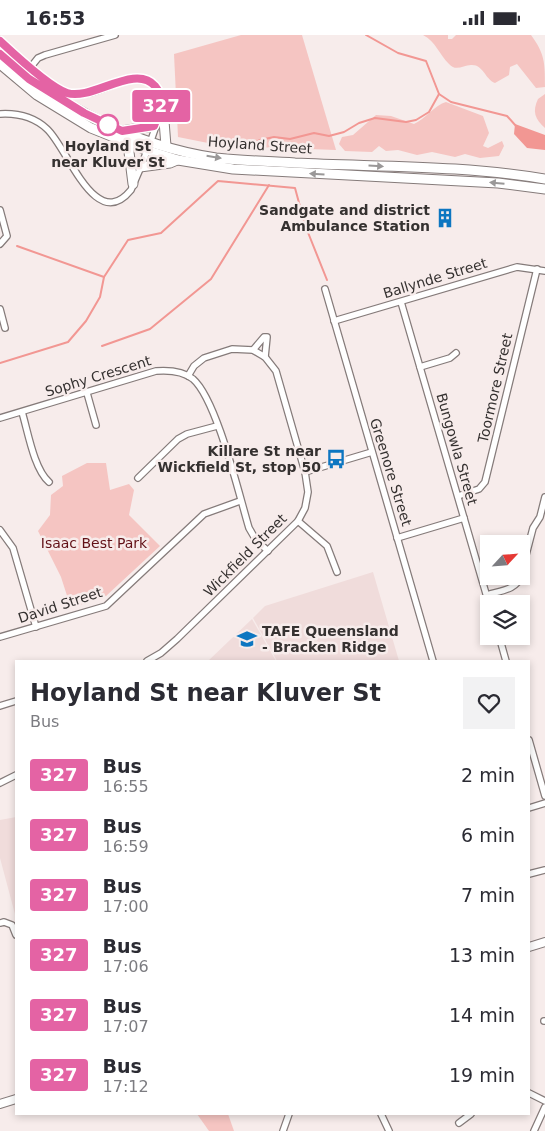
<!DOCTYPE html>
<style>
:root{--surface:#fff;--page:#f2f2f3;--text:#2b2b33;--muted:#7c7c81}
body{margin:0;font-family:"DejaVu Sans",sans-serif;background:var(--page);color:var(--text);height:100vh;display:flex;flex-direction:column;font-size:19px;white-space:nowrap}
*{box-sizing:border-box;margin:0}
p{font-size:16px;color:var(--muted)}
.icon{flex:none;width:28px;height:28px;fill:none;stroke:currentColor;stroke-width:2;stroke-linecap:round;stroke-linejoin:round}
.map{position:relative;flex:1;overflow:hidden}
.details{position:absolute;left:15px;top:625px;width:515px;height:455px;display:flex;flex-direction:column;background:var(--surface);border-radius:0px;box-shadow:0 2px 8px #0003}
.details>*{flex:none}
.badge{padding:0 10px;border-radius:4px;font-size:18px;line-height:32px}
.needle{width:32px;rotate:64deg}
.tools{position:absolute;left:480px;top:500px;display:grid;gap:10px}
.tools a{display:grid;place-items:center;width:50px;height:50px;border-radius:0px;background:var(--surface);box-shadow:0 2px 8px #0003;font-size:25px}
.map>.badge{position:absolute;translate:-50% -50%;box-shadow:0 0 0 2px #fff}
.round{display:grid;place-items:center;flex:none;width:52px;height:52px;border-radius:0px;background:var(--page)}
.head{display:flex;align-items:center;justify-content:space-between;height:85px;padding:0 15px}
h1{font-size:24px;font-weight:800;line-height:38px}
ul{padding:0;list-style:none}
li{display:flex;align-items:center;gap:15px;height:60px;padding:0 15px}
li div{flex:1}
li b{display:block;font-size:19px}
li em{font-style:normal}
li .badge{min-width:55px;font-weight:700;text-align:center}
.status{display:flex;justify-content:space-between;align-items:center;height:35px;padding:0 25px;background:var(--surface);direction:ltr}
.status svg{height:14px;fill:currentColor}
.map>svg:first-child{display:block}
.built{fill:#f0dcdb}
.green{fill:#f5c5c2}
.water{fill:#f29793}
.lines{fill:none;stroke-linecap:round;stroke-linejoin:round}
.stream{stroke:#f29793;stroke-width:2}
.street-casing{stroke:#857b7a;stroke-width:8}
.secondary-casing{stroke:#857b7a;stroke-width:10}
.primary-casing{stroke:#857b7a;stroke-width:11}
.street{stroke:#fff;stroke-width:5.5}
.secondary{stroke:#fff;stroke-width:8}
.primary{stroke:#fff;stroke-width:9}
.oneway{fill:#9a9898}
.line-casing{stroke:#fff;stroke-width:11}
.line{stroke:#e463a4;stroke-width:8}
.stop-dot{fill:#fff;stroke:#e463a4;stroke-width:2.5}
.labels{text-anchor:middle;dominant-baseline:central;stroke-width:5;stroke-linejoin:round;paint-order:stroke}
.street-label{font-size:14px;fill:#353130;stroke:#f7eceb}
.stop-label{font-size:14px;font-weight:bold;fill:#353130;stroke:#f7eceb}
.poi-label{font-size:14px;font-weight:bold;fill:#353130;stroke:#f7eceb;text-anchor:end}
.park-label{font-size:14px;fill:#621117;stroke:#f7eceb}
</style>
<div class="status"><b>16:53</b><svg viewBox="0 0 49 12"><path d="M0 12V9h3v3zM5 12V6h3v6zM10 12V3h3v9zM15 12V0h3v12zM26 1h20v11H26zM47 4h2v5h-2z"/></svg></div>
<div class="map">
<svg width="545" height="1096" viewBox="0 0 545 1096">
<rect width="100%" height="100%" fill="#f7eceb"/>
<!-- built -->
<g class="built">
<path d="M 373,537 L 399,626 L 277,626 L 253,583 L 265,571 Z"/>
<path d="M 252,584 L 276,626 L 208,626 Z"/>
<path d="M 16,782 L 16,883 L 0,823 L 0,785 Z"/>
</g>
<!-- green -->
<g class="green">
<path d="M 241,0 L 302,0 L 336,115 L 223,111 L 178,102 L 174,19 Z"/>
<path d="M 423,0 L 448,0 L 448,4 L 452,4 L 456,0 L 531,0 C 545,19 545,28 545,52 L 536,53 L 517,29 L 510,32 L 509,40 L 495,48 C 485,44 483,29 471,30 C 463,30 456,37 449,29 C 439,19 436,7 423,0 Z"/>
<path d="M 545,59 L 545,93 C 535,84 532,77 538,64 Z"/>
<path d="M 446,67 L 483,81 L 489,98 L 483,111 L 488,113 L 502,106 L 504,111 L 499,121 L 480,123 L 465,119 L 455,122 L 432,117 L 417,120 L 398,115 L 386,116 L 379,111 L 372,117 L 345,116 L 339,109 L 342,102 L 353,100 L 376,80 L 391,81 L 414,89 C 425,84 435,70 446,67 Z"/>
<path d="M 87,428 L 106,428 L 110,455 L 129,449 L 134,455 L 129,480 L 160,511 L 106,561 L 71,573 L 61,542 L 38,496 L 50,480 L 51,460 L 63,451 L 62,441 Z"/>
<path d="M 197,1079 L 228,1079 L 234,1096 L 209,1096 Z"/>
</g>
<!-- water -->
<path class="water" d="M 515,89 L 545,100 L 545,115 L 527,113 L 514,99 Z"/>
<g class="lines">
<!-- stream -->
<g class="stream">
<path d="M 366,0 L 398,18 L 426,26 L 439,59"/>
<path d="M 246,112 L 260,105 L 274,102 L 290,104 L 314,98 L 329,101 L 344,97 L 359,88 L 375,83 L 406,87 L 416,85 L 429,77 L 439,59 L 451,67 L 507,81 L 516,91"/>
<path d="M 17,211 L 104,242"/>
<path d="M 102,311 L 150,294 L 211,244 L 269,150"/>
<path d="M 0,328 L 68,307 L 86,286 L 100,262 L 104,242 L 128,205 L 161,198 L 218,146 L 295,153 L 305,190 L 327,245"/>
</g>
<defs>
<g id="street">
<path d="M 0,5 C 14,20 48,51 66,58 C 84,65 111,49 129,44 C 144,41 162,50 161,68 C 161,84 139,137 131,155 C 95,199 68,113 47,94 C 34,82 17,78 0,79"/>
<path d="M 30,33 L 38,23 L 45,20 L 115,0"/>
<path d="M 0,175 L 7,201 L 0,209"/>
<path d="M 325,254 L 433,626"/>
<path d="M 401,267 L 489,569"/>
<path d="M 0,274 L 5,293"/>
<path d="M 334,286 L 517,232 L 545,236"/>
<path d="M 253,315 L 264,302 L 267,302 L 265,322"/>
<path d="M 420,332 L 450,323 L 456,318"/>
<path d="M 87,358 L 96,390"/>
<path d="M 22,377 C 28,397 34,434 49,447"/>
<path d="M 0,383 L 156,336 C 169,335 183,336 193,344 C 217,365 239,460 249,493 L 256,505 L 268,516"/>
<path d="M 305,437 L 372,417"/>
<path d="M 138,443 L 178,404 L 187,399 L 217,391"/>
<path d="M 458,461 L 479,454 L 485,447 L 537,234"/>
<path d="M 298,486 L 327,511 L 337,537"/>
<path d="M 0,495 L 13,513 L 36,592"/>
<path d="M 397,503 L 464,483"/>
<path d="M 521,539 L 533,493 L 540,482 L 545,462"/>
<path d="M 487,560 C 499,556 517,555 521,541"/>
<path d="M 499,601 L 506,626"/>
<path d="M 0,602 L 106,571 L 204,479 L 240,466"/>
<path d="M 147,626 L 161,618 L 177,604 L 298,486 L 305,473 L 308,457 L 305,437 L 276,336 L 265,322 L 253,315 L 232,314 L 204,323 L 194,331 L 188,341"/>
<path d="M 0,671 L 16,666"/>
<path d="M 529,705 L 545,761"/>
<path d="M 0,748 L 16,740"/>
<path d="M 529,773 L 545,768"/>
<path d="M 529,839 L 545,835"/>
<path d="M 0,888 L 4,887 L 12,890 L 16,900"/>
<path d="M 544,986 L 545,986"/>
<path d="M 529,1058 L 545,1066"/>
<path d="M 381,1079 L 389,1096"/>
<path d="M 459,1088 L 471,1079"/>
<path d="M 283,1096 L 289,1079"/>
<path d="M 534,1096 L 545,1072"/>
</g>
<g id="secondary">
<path d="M 529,912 L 545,907"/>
<path d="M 0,1069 L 16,1064"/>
</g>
<g id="primary">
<path d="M 0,18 C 60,72 135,111 216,123 C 242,126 269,126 295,128 C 377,132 464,130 545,144"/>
<path d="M 0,29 L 37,60 L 91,93 L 146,115 L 178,125 L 233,134 L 498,148 L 545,154"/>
<path d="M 159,77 L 164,86 L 166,111"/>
<path d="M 122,96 L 154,91"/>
<path d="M 128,109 L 133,149"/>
<path d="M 140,132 L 170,128 L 177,125"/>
</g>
</defs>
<!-- street casing -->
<use href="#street" class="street-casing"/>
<!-- secondary casing -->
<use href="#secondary" class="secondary-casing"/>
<!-- primary casing -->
<use href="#primary" class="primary-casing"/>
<!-- street -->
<use href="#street" class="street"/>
<!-- secondary -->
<use href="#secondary" class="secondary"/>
<!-- primary -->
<use href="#primary" class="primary"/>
</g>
<!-- one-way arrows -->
<defs><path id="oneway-solid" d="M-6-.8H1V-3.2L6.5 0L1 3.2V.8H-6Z" transform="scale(1.25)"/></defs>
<g class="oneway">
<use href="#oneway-solid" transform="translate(214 122) rotate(9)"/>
<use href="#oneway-solid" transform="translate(376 131) rotate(3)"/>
<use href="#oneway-solid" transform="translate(317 139) rotate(-177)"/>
<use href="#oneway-solid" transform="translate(497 148) rotate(-175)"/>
</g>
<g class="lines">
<defs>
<path id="line" d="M 0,6 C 14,19 49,52 67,58 C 92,66 135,28 155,51 C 166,64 159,77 154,91 L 122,96 L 84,78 L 29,44 L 0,19"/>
</defs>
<!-- line casing -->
<use href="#line" class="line-casing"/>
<!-- line -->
<use href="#line" class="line"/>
</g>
<!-- icons -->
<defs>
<symbol id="building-bare" viewBox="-9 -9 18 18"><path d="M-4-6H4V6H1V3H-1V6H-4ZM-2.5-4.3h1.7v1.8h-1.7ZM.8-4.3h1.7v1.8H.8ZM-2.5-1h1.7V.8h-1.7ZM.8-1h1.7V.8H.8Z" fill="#0d76c1" stroke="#f7eceb" stroke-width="2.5" paint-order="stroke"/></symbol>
<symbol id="bus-bare" viewBox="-9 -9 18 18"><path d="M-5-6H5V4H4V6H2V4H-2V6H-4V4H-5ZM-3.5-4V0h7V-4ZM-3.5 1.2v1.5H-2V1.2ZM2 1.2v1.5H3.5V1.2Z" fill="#0d76c1" stroke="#f7eceb" stroke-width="2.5" paint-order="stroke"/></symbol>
<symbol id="university-bare" viewBox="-9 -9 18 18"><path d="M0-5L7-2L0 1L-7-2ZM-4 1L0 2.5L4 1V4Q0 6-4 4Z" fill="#0d76c1" stroke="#f7eceb" stroke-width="2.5" paint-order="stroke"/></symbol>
</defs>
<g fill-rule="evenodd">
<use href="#building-bare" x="431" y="169" width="28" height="28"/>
<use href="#bus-bare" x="322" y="410" width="28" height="28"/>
<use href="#university-bare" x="233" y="590" width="28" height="28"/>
</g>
<!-- markers -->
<circle class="stop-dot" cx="108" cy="90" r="10"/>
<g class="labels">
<!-- street labels -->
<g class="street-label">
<text transform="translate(260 110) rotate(4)">Hoyland Street</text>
<text transform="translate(435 243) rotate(-17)">Ballynde Street</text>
<text transform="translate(98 341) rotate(-17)">Sophy Crescent</text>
<text transform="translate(495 353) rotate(-77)">Toormore Street</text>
<text transform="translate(457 414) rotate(74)">Bungowla Street</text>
<text transform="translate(391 437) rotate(73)">Greenore Street</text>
<text transform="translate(245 520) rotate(-45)">Wickfield Street</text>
<text transform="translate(60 570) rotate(-18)">David Street</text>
</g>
<!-- stop labels -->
<g class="stop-label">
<text x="108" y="111">Hoyland St<tspan x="108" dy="16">near Kluver St</tspan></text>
</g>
<!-- poi labels -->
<g class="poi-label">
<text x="430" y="175">Sandgate and district<tspan x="430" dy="16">Ambulance Station</tspan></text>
<text x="321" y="416">Killare St near<tspan x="321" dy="16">Wickfield St, stop 50</tspan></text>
<text x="262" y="596" text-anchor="start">TAFE Queensland<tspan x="262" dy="16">- Bracken Ridge</tspan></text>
</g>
<!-- park labels -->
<g class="park-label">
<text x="94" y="508">Isaac Best Park</text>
</g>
</g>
</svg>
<div class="tools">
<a><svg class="needle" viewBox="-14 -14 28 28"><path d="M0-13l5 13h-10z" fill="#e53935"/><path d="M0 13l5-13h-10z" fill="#7c7c81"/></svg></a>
<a><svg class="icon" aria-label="layers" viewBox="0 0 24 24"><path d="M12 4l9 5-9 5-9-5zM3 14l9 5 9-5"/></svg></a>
</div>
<b class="badge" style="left:161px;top:71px;background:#e463a4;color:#fff">327</b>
<section class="details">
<div class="head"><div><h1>Hoyland St near Kluver St</h1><p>Bus</p></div><a class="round"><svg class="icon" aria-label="heart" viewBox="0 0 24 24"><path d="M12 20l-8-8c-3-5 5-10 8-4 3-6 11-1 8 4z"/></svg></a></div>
<ul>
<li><span class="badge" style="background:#e463a4;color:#fff">327</span><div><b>Bus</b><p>16:55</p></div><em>2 min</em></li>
<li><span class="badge" style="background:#e463a4;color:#fff">327</span><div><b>Bus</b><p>16:59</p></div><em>6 min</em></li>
<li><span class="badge" style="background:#e463a4;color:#fff">327</span><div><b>Bus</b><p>17:00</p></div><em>7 min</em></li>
<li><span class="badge" style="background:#e463a4;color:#fff">327</span><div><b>Bus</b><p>17:06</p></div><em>13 min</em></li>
<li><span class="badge" style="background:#e463a4;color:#fff">327</span><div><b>Bus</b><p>17:07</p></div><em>14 min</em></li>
<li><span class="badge" style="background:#e463a4;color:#fff">327</span><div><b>Bus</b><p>17:12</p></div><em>19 min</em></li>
</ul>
</section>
</div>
